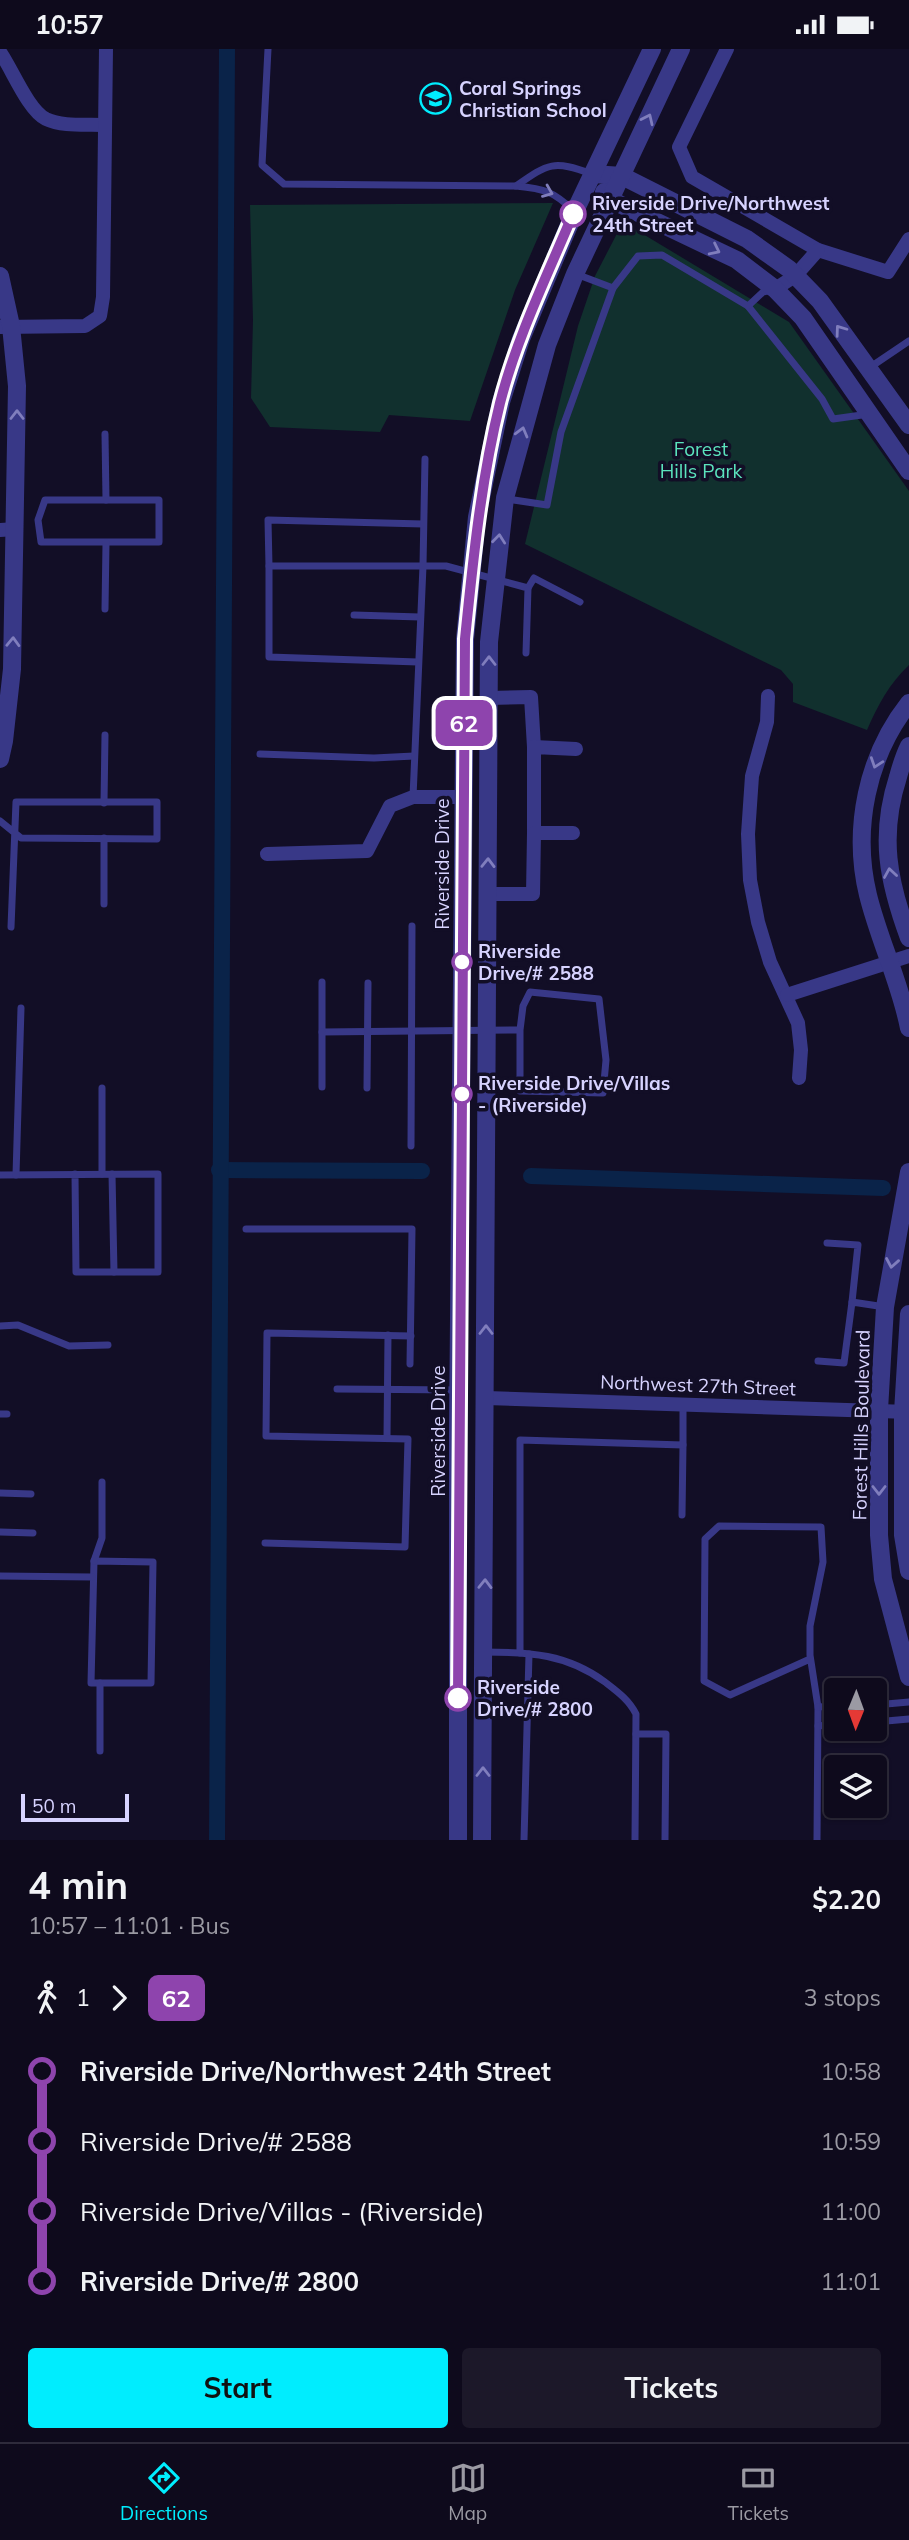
<!DOCTYPE html>
<meta charset="utf-8">
<style>
:root{--surface:#0e0a1c;--page:#1c1829;--text:#f1f3f6;--muted:#9b9aa3;--line:#2e2b3b;--accent:#00edfe}
body{margin:0;font-family:Mulish,sans-serif;background:var(--page);color:var(--text);height:100vh;display:flex;flex-direction:column;font-size:26px;white-space:nowrap}
*{box-sizing:border-box;margin:0}
p{font-size:23px;color:var(--muted)}
.icon{flex:none;width:38px;height:38px;fill:none;stroke:currentColor;stroke-width:2;stroke-linecap:round;stroke-linejoin:round}
.map{position:relative;height:1791px;overflow:hidden}
.panel{display:flex;flex-direction:column;background:var(--surface);flex:1}
.panel>*{flex:none}
.badge{padding:0 14px;border-radius:10px;font-size:24px;line-height:46px}
.needle{width:46px;rotate:181deg}
.controls{position:absolute;left:824px;top:1629px;display:grid;gap:14px}
.controls a{display:grid;place-items:center;width:63px;height:63px;border-radius:7px;background:var(--surface);box-shadow:0 2px 5px #0004,0 0 0 2px var(--line);font-size:35px}
.scale{position:absolute;left:21px;bottom:18px;width:108px;box-sizing:border-box;padding-left:7px;border:4px solid #d7d3ff;border-top:0;font-size:19px;line-height:24px;white-space:nowrap;color:#d7d3ff;-webkit-text-stroke:5px #120e26;paint-order:stroke}
.map>.badge{position:absolute;translate:-50% -50%;box-shadow:0 0 0 4px #fff}
.legs{display:flex;align-items:center;gap:10px;height:77px;padding:0 28px;font-size:23px}
.legs p{margin-inline-start:auto}
.overview{display:flex;align-items:center;justify-content:space-between;height:119px;padding:0 28px}
h1{font-size:38px;font-weight:700;line-height:52px}
.action{display:flex;gap:14px;margin-top:auto;padding:14px 28px}
.action a{flex:1;height:80px;border-radius:7px;background:var(--accent);color:#111;font-size:28px;font-weight:700;line-height:80px;text-align:center}
.action a+a{background:var(--page);color:var(--text)}
ul{padding:0 28px;list-style:none}
li{display:flex;align-items:center;gap:24px;height:70px;font-size:26px}
li i{display:grid;place-items:center;width:10px;height:100%;margin:0 9px;background:currentColor}
li i::after{content:'';width:18px;height:18px;margin:-9px;border:5px solid;border-radius:50%;background:var(--surface)}
li p{margin-inline-start:auto}
li:first-child i{background:linear-gradient(#0000 50%,currentColor 0)}
li:last-child i{background:linear-gradient(currentColor 50%,#0000 0)}
.status{display:flex;justify-content:space-between;align-items:center;height:49px;padding:0 35px;background:var(--surface);direction:ltr}
.status svg{height:19px;fill:currentColor}
.menu{display:flex;justify-content:space-around;align-items:center;height:98px;border-top:2px solid var(--line);background:var(--surface);font-size:19px;color:var(--muted)}
.menu a{display:grid;justify-items:center;gap:4px}
.menu .selected{color:var(--accent)}
.map>svg:first-child{display:block}
.green{fill:#11302e}
.lines{fill:none;stroke-linecap:round;stroke-linejoin:round}
.canal{stroke:#0a2349;stroke-width:16}
.service{stroke:#383887;stroke-width:7}
.minor{stroke:#383887;stroke-width:14}
.tertiary{stroke:#383887;stroke-width:18}
.oneway{stroke:#807ebd}
.line-1-casing{stroke:#fff;stroke-width:16}
.line-1{stroke:#8e44ad;stroke-width:10}
.stop-1-dot{fill:#fff;stroke:#8e44ad;stroke-width:3.5}
.labels{text-anchor:middle;dominant-baseline:central;stroke-width:7;stroke-linejoin:round;paint-order:stroke}
.poi-label{font-size:19px;font-weight:bold;fill:#d7d3ff;stroke:#120e26;text-anchor:start}
.stop-label{font-size:19px;font-weight:bold;fill:#d7d3ff;stroke:#120e26;text-anchor:start}
.park-label{font-size:19px;fill:#5be3bd;stroke:#120e26}
.street-label{font-size:19px;fill:#d7d3ff;stroke:#120e26}
</style>
<div class="status"><b>10:57</b><svg viewBox="0 0 49 12"><path d="M0 12V9h3v3zM5 12V6h3v6zM10 12V3h3v9zM15 12V0h3v12zM26 1h20v11H26zM47 4h2v5h-2z"/></svg></div>
<div class="map">
<svg width="909" height="1791" viewBox="0 0 909 1791">
<rect width="100%" height="100%" fill="#120e26"/>
<!-- green -->
<g class="green">
<path d="M 553,154 L 515,241 L 470,372 L 389,366 L 380,383 L 270,378 L 251,349 L 253,271 L 250,156 Z"/>
<path d="M 623,173 L 789,273 L 909,442 L 909,616 C 889,635 878,656 867,681 L 793,653 L 793,635 L 781,621 L 525,495 L 578,277 L 595,227 Z"/>
</g>
<g class="lines">
<!-- canal -->
<g class="canal">
<path d="M 219,1121 L 422,1122"/>
<path d="M 531,1127 L 883,1139"/>
<path d="M 217,1791 L 227,0"/>
</g>
<!-- service -->
<g class="service">
<path d="M 268,0 L 262,116 L 284,135 L 516,137 C 549,114 553,111 592,125"/>
<path d="M 516,137 C 545,140 553,142 574,162"/>
<path d="M 576,225 L 613,239"/>
<path d="M 748,257 L 822,350 L 833,370 L 869,365"/>
<path d="M 869,319 L 909,292"/>
<path d="M 105,385 L 106,451"/>
<path d="M 507,450 L 547,456 L 561,383 L 613,239 L 638,207 L 662,206 L 748,257 L 763,243 L 771,241"/>
<path d="M 45,451 L 159,451 L 159,493 L 41,493 L 38,471 Z"/>
<path d="M 269,517 L 268,471 L 423,475"/>
<path d="M 528,539 L 534,529 L 580,553"/>
<path d="M 105,560 L 106,494"/>
<path d="M 354,566 L 420,568"/>
<path d="M 418,613 L 269,608 L 269,517 L 423,517 L 425,410"/>
<path d="M 260,705 L 374,709 L 414,707"/>
<path d="M 413,748 L 423,517 L 446,517 L 528,539 L 526,604"/>
<path d="M 104,754 L 105,686"/>
<path d="M 0,772 L 21,789 L 157,790 L 157,753 L 16,753 L 11,878"/>
<path d="M 104,855 L 104,789"/>
<path d="M 322,933 L 322,983 L 520,981 L 520,1042 L 603,1044 L 606,1011 L 599,950 L 530,943 L 523,957 L 520,981"/>
<path d="M 322,1038 L 322,983"/>
<path d="M 367,1039 L 368,934"/>
<path d="M 411,1097 L 412,877"/>
<path d="M 102,1125 L 102,1039"/>
<path d="M 112,1125 L 114,1223"/>
<path d="M 0,1126 L 158,1125 L 158,1223 L 76,1223 L 75,1125"/>
<path d="M 16,1126 L 21,959"/>
<path d="M 246,1180 L 412,1180 L 410,1315"/>
<path d="M 827,1194 L 858,1196 L 852,1253"/>
<path d="M 0,1277 L 18,1276 L 69,1297 L 108,1296"/>
<path d="M 818,1312 L 844,1314 L 852,1253 L 885,1258"/>
<path d="M 337,1340 L 458,1341"/>
<path d="M 0,1365 L 7,1365"/>
<path d="M 387,1389 L 388,1286"/>
<path d="M 0,1444 L 31,1445"/>
<path d="M 682,1466 L 683,1396"/>
<path d="M 0,1483 L 33,1484"/>
<path d="M 265,1494 L 405,1498 L 408,1390 L 266,1387 L 267,1284 L 411,1287"/>
<path d="M 94,1512 L 153,1513 L 151,1634 L 91,1634 Z"/>
<path d="M 94,1512 L 102,1489 L 102,1433"/>
<path d="M 0,1527 L 92,1528"/>
<path d="M 484,1603 C 530,1603 567,1605 605,1633 C 618,1643 629,1651 636,1665 L 635,1791"/>
<path d="M 520,1604 L 520,1391 L 683,1396 L 683,1356"/>
<path d="M 810,1610 L 730,1646 L 704,1632 L 705,1490 L 719,1477 L 821,1478 L 823,1513 L 810,1577 L 810,1606 L 818,1658 L 817,1791"/>
<path d="M 875,1656 L 909,1653"/>
<path d="M 818,1658 L 836,1657"/>
<path d="M 875,1673 L 909,1670"/>
<path d="M 818,1677 L 836,1675"/>
<path d="M 636,1685 L 666,1685 L 665,1791"/>
<path d="M 100,1702 L 100,1634"/>
<path d="M 524,1791 L 529,1605"/>
</g>
<!-- minor -->
<g class="minor">
<path d="M 727,0 L 679,98 L 692,128 L 818,201 L 888,223 L 909,190"/>
<path d="M 0,3 C 12,20 28,61 46,70 C 63,78 86,75 105,76"/>
<path d="M 775,240 L 795,227 L 818,201"/>
<path d="M 0,278 L 85,277 L 100,267 L 103,248 L 106,0"/>
<path d="M 0,481 L 16,480"/>
<path d="M 768,647 L 767,673 L 752,727 L 748,785 L 750,831 L 758,873 L 770,913 L 798,974 L 801,1001 L 799,1029"/>
<path d="M 489,649 L 531,648 L 534,698"/>
<path d="M 534,784 L 534,698 L 576,700"/>
<path d="M 267,805 L 367,802 L 390,757 L 413,748 L 463,748"/>
<path d="M 488,845 L 533,845 L 534,784 L 573,784"/>
<path d="M 787,946 L 909,907"/>
<path d="M 486,1349 L 909,1363"/>
</g>
<!-- tertiary -->
<g class="tertiary">
<path d="M 593,125 L 622,127 L 747,190 L 789,220 L 820,252 L 909,376"/>
<path d="M 604,143 L 609,150 L 737,211 L 775,240 L 803,269 L 909,422"/>
<path d="M 0,227 L 11,277 L 17,337 L 12,620 L 4,692 L 0,710"/>
<path d="M 909,654 C 867,707 852,780 868,846 C 879,891 900,933 909,979"/>
<path d="M 909,697 C 904,707 901,717 898,728 C 879,787 888,832 909,889"/>
<path d="M 909,1123 L 885,1258 L 879,1361 L 879,1486 L 883,1530 L 909,1628"/>
<path d="M 909,1265 L 903,1363 L 903,1486 L 909,1522"/>
<path d="M 458,1791 L 458,1382 L 465,590 L 477,468 L 501,353 L 521,290 L 575,162 L 652,0"/>
<path d="M 482,1791 L 489,593 L 505,449 L 547,296 L 575,225 L 681,0"/>
</g>
</g>
<!-- one-way arrows -->
<defs><path id="oneway-chevron" d="M-2-3.5L2.5 0L-2 3.5" fill="none" stroke-width="1.6" stroke-linecap="round" stroke-linejoin="round" transform="scale(1.75)"/></defs>
<g class="oneway">
<use href="#oneway-chevron" transform="translate(648 70) rotate(-65)"/>
<use href="#oneway-chevron" transform="translate(548 143) rotate(22)"/>
<use href="#oneway-chevron" transform="translate(715 201) rotate(26)"/>
<use href="#oneway-chevron" transform="translate(840 281) rotate(-126)"/>
<use href="#oneway-chevron" transform="translate(17 366) rotate(-90)"/>
<use href="#oneway-chevron" transform="translate(522 383) rotate(-75)"/>
<use href="#oneway-chevron" transform="translate(499 490) rotate(-84)"/>
<use href="#oneway-chevron" transform="translate(13 593) rotate(-88)"/>
<use href="#oneway-chevron" transform="translate(489 612) rotate(-90)"/>
<use href="#oneway-chevron" transform="translate(876 714) rotate(109)"/>
<use href="#oneway-chevron" transform="translate(488 814) rotate(-89)"/>
<use href="#oneway-chevron" transform="translate(890 824) rotate(-99)"/>
<use href="#oneway-chevron" transform="translate(892 1214) rotate(100)"/>
<use href="#oneway-chevron" transform="translate(486 1281) rotate(-90)"/>
<use href="#oneway-chevron" transform="translate(879 1441) rotate(90)"/>
<use href="#oneway-chevron" transform="translate(485 1535) rotate(-89)"/>
<use href="#oneway-chevron" transform="translate(483 1723) rotate(-90)"/>
</g>
<g class="lines">
<defs>
<path id="line-1" d="M 458,1649 L 465,590 C 473,511 481,431 500,354 C 517,288 547,227 573,165"/>
</defs>
<!-- line-1 casing -->
<use href="#line-1" class="line-1-casing"/>
<!-- line-1 -->
<use href="#line-1" class="line-1"/>
</g>
<!-- icons -->
<defs>
<symbol id="school-ring" viewBox="-11 -11 22 22"><circle r="9.5" fill="#120e26" stroke="#00edfe" stroke-width="1.5"/><path d="M0-5L7-2L0 1L-7-2ZM-4 1L0 2.5L4 1V4Q0 6-4 4Z" fill="#00edfe"/></symbol>
</defs>
<g fill-rule="evenodd">
<use href="#school-ring" x="418" y="32" width="35" height="35"/>
</g>
<!-- markers -->
<g class="stop-1-dot">
<circle cx="573" cy="165" r="12"/>
<circle cx="462" cy="913" r="9"/>
<circle cx="462" cy="1045" r="9"/>
<circle cx="458" cy="1649" r="12"/>
</g>
<g class="labels">
<!-- poi labels -->
<g class="poi-label">
<text x="459" y="39">Coral Springs<tspan x="459" dy="22">Christian School</tspan></text>
</g>
<!-- stop labels -->
<g class="stop-label">
<text x="592" y="154">Riverside Drive/Northwest<tspan x="592" dy="22">24th Street</tspan></text>
<text x="478" y="902">Riverside<tspan x="478" dy="22">Drive/# 2588</tspan></text>
<text x="478" y="1034">Riverside Drive/Villas<tspan x="478" dy="22">- (Riverside)</tspan></text>
<text x="477" y="1638">Riverside<tspan x="477" dy="22">Drive/# 2800</tspan></text>
</g>
<!-- park labels -->
<g class="park-label">
<text x="701" y="400">Forest<tspan x="701" dy="22">Hills Park</tspan></text>
</g>
<!-- street labels -->
<g class="street-label">
<text transform="translate(442 815) rotate(-90)">Riverside Drive</text>
<text transform="translate(698 1336) rotate(2)">Northwest 27th Street</text>
<text transform="translate(861 1376) rotate(-89)">Forest Hills Boulevard</text>
<text transform="translate(438 1382) rotate(-90)">Riverside Drive</text>
</g>
</g>
</svg>
<div class="controls">
<a><svg class="needle" viewBox="-14 -14 28 28"><path d="M0-13l5 13h-10z" fill="#e53935"/><path d="M0 13l5-13h-10z" fill="#9b9aa3"/></svg></a>
<a><svg class="icon" aria-label="layers" viewBox="0 0 24 24"><path d="M12 4l9 5-9 5-9-5zM3 14l9 5 9-5"/></svg></a>
</div>
<div class="scale">50 m</div>
<b class="badge" style="left:464px;top:674px;background:#8e44ad;color:#fff">62</b>
</div>
<section class="panel">
<div class="overview"><div><h1>4 min</h1><p>10:57 – 11:01 · Bus</p></div><b>$2.20</b></div>
<div class="legs"><svg class="icon" aria-label="walk" viewBox="0 0 24 24"><circle cx="13" cy="4" r="2"/><path d="M13 8l-2 6 4 7M11 14l-3 7M7 12l3-4h3l4 4"/></svg>1<svg class="icon" aria-label="forward" viewBox="0 0 24 24"><path d="M9 5l7 7-7 7"/></svg><b class="badge" style="background:#8e44ad;color:#fff">62</b><p>3 stops</p></div>
<ul>
<li><i style="color:#8e44ad"></i><b>Riverside Drive/Northwest 24th Street</b><p>10:58</p></li>
<li><i style="color:#8e44ad"></i><span>Riverside Drive/# 2588</span><p>10:59</p></li>
<li><i style="color:#8e44ad"></i><span>Riverside Drive/Villas - (Riverside)</span><p>11:00</p></li>
<li><i style="color:#8e44ad"></i><b>Riverside Drive/# 2800</b><p>11:01</p></li>
</ul>
<div class="action"><a>Start</a><a>Tickets</a></div>
</section>
<nav class="menu">
<a class="selected"><svg class="icon" aria-label="directions" viewBox="0 0 24 24"><path d="M12 3l9 9-9 9-9-9zM9 14v-3h6M13 9l2 2-2 2"/></svg>Directions</a>
<a><svg class="icon" aria-label="map" viewBox="0 0 24 24"><path d="M3 6l6-2 6 2 6-2v14l-6 2-6-2-6 2zM9 4v14M15 6v14"/></svg>Map</a>
<a><svg class="icon" aria-label="tickets" viewBox="0 0 24 24"><path d="M3 7h18v10H3zM15 7v10"/></svg>Tickets</a>
</nav>
